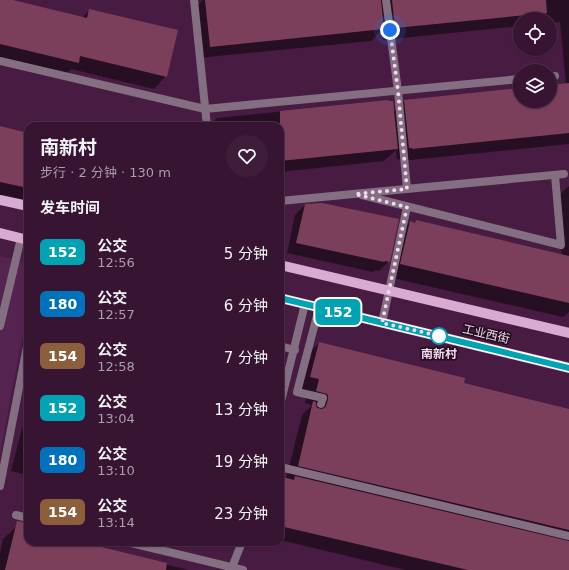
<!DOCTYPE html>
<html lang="zh">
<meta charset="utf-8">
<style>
:root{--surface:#361432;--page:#3d1d3a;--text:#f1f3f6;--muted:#aa9eac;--line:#50334d}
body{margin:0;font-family:"DejaVu Sans","Noto Sans SC",sans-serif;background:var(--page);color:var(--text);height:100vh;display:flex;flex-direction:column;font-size:15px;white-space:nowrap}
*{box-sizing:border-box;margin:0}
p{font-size:13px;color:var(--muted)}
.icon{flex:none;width:22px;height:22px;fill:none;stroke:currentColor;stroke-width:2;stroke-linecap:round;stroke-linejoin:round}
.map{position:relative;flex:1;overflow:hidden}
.sheet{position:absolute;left:24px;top:122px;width:260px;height:424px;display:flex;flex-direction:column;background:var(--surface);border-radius:12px;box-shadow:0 1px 3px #0004,0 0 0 1px var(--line)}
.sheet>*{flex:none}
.badge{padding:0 8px;border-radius:6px;font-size:14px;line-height:26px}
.buttons{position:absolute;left:513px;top:12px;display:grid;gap:8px}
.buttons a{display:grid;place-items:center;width:44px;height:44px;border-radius:50%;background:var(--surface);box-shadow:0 1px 3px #0004,0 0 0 1px var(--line);font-size:20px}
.you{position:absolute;width:20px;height:20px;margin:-10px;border:3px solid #fff;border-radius:50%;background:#1a73e8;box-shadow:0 0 0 6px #1a73e833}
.map>.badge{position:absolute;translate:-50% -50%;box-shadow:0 0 0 2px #fff}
h2{padding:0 16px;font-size:15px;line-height:36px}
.round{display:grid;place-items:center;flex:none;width:42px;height:42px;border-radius:21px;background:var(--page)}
.summary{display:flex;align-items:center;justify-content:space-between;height:68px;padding:0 16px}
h1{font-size:19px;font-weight:700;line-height:30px}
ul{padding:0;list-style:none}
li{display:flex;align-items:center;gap:12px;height:52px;padding:0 16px}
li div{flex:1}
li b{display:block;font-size:15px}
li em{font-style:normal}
li .badge{min-width:44px;font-weight:700;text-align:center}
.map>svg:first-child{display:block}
.built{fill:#552350}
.shadow{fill:#0007}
.building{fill:#7b3f5c}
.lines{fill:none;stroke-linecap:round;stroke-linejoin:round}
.lane{stroke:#846e81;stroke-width:8}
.street{stroke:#846e81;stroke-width:8}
.primary{stroke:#d9aad2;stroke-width:10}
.line-casing{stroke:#fff;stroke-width:9}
.line{stroke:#00a3b4;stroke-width:6}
.walk{stroke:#f4d8f0;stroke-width:4;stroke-dasharray:0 7.2}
.stop-dot{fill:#fff;stroke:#00a3b4;stroke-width:2}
.labels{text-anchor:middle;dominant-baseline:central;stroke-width:3.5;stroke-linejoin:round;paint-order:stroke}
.street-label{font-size:12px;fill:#f4d8f0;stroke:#230f21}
.stop-label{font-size:12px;font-weight:bold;fill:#f4d8f0;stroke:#230f21}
</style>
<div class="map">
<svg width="569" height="570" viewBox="0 0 569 570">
<rect width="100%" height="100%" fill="#481b43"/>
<!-- built -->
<path class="built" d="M 0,256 L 28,263 L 28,307 L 0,454 Z"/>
<!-- shadow -->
<g class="shadow">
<path d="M 0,0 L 8,0 L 82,18 L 90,10 L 166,76 L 154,89 L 71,69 L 65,75 L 0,60 Z"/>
<path d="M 203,0 L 569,0 L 569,144 L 400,161 L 400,159 L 397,160 L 396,150 L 384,161 L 280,172 L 280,126 L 209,126 L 217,118 L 388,101 L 393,112 L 405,101 L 520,89 L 520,101 L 550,101 L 550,86 L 566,84 L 560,22 L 550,23 L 550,19 L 520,19 L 520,26 L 383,40 L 382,30 L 371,41 L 198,58 L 193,10 Z"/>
<path d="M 0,127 L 28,134 L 28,203 L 0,197 Z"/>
<path d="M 569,186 L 569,312 L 563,317 L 388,277 L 397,235 L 410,222 L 414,223 L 416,221 L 562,255 L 556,198 Z"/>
<path d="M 305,205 L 389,261 L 379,271 L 375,270 L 373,272 L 287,253 L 295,215 Z"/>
<path d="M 319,343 L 463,384 L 569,410 L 569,570 L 406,570 L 280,540 L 280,477 L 286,479 L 302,415 L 312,405 L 305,403 L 307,391 L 299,389 L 307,355 Z"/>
<path d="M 28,422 L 28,475 L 11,471 L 22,428 Z"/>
<path d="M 16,527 L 28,530 L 28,542 L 77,542 L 189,570 L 0,570 L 0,553 L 3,539 Z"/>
</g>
<!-- building -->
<g class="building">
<path d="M 0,0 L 13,0 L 87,18 L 89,9 L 178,30 L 167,77 L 80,56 L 79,63 L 0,44 Z"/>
<path d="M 205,0 L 381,0 L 384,29 L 210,47 Z"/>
<path d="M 392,0 L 546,0 L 547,13 L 395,28 Z"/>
<path d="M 569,83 L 569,133 L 412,149 L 412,148 L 409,148 L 404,100 L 520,88 L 520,101 L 550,101 L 550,85 Z"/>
<path d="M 388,100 L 389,101 L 393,101 L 398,149 L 280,161 L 280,111 Z"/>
<path d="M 0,126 L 28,133 L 28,188 L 0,182 Z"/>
<path d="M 322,203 L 399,219 L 390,262 L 385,261 L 384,262 L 296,243 L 305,204 Z"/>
<path d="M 416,220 L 569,256 L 569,303 L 400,264 L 410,221 L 415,223 Z"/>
<path d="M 319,342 L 465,378 L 464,383 L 569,409 L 569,530 L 298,466 L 313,401 L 316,402 L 316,405 L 317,408 L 322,409 L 324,408 L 326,406 L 328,399 L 328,396 L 327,394 L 316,391 L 319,379 L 310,377 Z"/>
<path d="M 280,476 L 294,480 L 295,476 L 569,541 L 569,570 L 468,570 L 280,526 Z"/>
<path d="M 17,521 L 28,523 L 28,542 L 81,542 L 167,563 L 166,570 L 5,570 Z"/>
</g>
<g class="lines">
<!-- lane -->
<g class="lane">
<path d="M 319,308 L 297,392 L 323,398 L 321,404"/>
<path d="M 0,326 L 21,238"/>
</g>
<!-- street -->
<g class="street">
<path d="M 194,0 L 207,126"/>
<path d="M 386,0 L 398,91 L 407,189"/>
<path d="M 0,61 L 205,109 L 520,79"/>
<path d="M 550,76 L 555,76"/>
<path d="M 362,195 L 561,245 L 555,175"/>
<path d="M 280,201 L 564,174"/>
<path d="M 382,323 L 407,207"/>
<path d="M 280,346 L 295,350"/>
<path d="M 280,405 L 305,304"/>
<path d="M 280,467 L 569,536"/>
<path d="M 0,486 L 28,341"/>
<path d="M 16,515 L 28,518"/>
<path d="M 127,542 L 243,570"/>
<path d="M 231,570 L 242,542"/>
</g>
<!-- primary -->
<g class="primary">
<path d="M 0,200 L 28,206"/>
<path d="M 0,233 L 28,240"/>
<path d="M 280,265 L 569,333"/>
<path d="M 280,298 L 569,368"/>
</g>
</g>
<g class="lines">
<defs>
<path id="line" d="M 280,298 L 569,368"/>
</defs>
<!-- line casing -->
<use href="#line" class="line-casing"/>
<!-- line -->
<use href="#line" class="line"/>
<!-- walk -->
<path class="walk" d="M 390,30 L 398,91 L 407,189 L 355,194 L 407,207 L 382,323 L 440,336 L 439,336"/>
</g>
<!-- markers -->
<circle class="stop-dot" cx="439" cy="336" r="8"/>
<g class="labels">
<!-- street labels -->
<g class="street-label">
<text transform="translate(486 334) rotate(13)">工业西街</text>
</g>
<!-- stop labels -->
<g class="stop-label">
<text x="439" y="354">南新村</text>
</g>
</g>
</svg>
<div class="buttons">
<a><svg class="icon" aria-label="locate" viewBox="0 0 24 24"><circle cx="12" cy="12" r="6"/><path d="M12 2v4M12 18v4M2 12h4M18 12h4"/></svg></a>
<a><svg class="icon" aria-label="layers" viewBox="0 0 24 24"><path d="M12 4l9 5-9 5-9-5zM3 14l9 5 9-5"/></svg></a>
</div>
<div class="you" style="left:390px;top:30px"></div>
<b class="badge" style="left:338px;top:312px;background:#00a3b4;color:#fff">152</b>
<section class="sheet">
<div class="summary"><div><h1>南新村</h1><p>步行 · 2 分钟 · 130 m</p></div><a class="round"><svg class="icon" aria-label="heart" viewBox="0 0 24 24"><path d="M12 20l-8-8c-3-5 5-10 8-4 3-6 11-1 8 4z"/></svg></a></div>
<h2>发车时间</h2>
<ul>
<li><span class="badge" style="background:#00a3b4;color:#fff">152</span><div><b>公交</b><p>12:56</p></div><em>5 分钟</em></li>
<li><span class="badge" style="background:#0072bc;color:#fff">180</span><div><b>公交</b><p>12:57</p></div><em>6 分钟</em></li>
<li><span class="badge" style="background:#8b5e3c;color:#fff">154</span><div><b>公交</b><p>12:58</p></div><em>7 分钟</em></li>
<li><span class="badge" style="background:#00a3b4;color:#fff">152</span><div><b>公交</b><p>13:04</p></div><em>13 分钟</em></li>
<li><span class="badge" style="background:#0072bc;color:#fff">180</span><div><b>公交</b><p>13:10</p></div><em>19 分钟</em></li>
<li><span class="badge" style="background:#8b5e3c;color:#fff">154</span><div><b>公交</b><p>13:14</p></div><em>23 分钟</em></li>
</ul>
</section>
</div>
